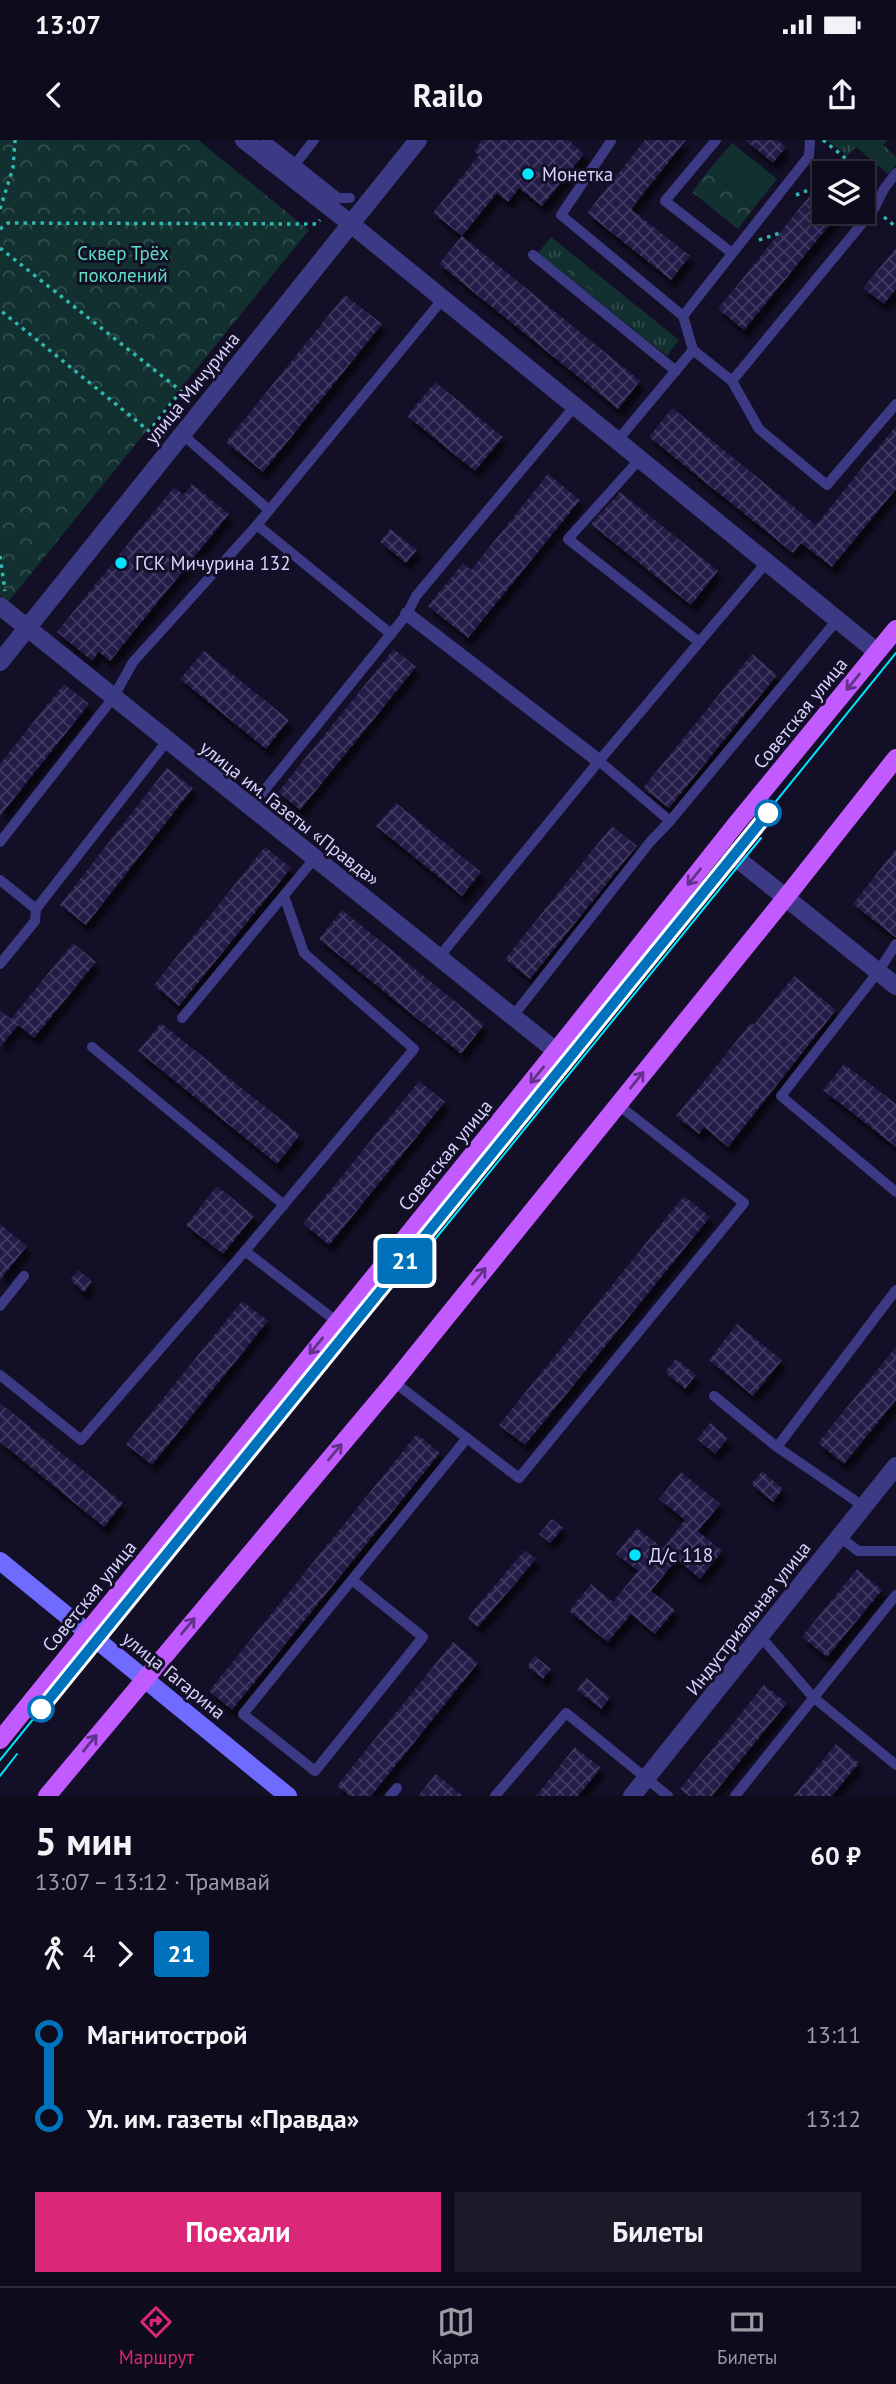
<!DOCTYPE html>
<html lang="ru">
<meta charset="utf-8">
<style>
:root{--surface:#0e0b1c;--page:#1c1929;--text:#f1f3f6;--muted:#9b9ba3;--line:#2e2b3b;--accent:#db2777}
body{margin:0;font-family:"PT Sans",sans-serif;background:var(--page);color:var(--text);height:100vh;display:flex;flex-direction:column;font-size:26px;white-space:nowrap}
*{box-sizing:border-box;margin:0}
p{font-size:23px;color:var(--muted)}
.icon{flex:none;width:38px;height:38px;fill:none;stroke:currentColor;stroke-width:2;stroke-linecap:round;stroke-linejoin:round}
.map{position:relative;height:1656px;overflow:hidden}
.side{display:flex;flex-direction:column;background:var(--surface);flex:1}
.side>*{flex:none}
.badge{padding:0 14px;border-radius:5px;font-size:24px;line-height:46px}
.buttons{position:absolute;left:812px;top:21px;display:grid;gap:14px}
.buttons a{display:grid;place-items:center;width:63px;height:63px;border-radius:0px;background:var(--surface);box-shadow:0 7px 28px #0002,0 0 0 2px var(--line);font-size:35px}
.map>.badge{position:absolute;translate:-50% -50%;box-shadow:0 0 0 4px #fff}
.legs{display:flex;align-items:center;gap:10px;height:77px;padding:0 35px;font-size:23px}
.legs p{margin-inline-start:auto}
.overview{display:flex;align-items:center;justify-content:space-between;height:119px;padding:0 35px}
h1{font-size:38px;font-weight:800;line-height:52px}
.action{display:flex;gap:14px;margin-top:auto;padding:14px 35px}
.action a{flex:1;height:80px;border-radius:0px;background:var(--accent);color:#fff;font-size:28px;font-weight:800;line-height:80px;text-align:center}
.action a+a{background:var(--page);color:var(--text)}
ul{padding:0 35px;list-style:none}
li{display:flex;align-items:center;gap:24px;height:84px;font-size:26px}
li i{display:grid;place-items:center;width:10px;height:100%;margin:0 9px;background:currentColor}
li i::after{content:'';width:18px;height:18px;margin:-9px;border:5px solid;border-radius:50%;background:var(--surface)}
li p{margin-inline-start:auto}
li:first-child i{background:linear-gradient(#0000 50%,currentColor 0)}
li:last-child i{background:linear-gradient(currentColor 50%,#0000 0)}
.status{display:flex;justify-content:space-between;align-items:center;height:49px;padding:0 35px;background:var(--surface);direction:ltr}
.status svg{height:19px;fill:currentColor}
header{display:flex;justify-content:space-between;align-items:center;height:91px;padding:0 35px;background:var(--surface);font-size:32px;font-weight:800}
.tabs{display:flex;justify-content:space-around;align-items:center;height:98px;border-top:2px solid var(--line);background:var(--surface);font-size:19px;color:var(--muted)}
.tabs a{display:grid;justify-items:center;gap:4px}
.tabs .selected{color:var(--accent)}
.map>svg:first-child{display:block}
.grass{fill:url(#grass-tufts);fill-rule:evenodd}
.park{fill:url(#park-crowns)}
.garden{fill:#12302f}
.building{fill:url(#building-cross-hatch);filter:url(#shadow)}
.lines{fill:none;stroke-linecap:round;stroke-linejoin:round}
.path{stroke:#2fb8b0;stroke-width:3.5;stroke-dasharray:3.5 5;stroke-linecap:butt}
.service{stroke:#3d3a85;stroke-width:10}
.pedestrian{stroke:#3d3a85;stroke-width:14}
.minor{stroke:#3d3a85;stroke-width:18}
.tertiary{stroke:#3d3a85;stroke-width:18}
.secondary{stroke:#6f6bff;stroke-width:18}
.primary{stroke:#c25bff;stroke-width:18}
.tram{stroke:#00e5ff;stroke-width:2}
.oneway{stroke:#623188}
.line-1-casing{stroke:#fff;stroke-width:16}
.line-1{stroke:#0072bc;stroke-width:10}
.poi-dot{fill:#00e5ff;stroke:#130f26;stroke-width:2.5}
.stop-1-dot{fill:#fff;stroke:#0072bc;stroke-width:3.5}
.labels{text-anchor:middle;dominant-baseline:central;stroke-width:6;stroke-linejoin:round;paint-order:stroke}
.poi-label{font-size:19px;fill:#d9d4ff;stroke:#130f26;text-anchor:start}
.park-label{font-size:19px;fill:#5fe0c0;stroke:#130f26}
.street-label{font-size:19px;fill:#d9d4ff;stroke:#130f26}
</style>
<div class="status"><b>13:07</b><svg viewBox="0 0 49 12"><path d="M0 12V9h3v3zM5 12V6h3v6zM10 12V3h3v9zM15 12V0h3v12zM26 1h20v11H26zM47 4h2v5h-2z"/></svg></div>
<header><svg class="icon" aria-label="back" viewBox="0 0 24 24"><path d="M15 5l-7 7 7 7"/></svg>Railo<svg class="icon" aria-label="share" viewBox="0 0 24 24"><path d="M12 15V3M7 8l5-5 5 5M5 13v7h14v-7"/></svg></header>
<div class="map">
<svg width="896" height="1656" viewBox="0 0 896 1656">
<defs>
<pattern id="grass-tufts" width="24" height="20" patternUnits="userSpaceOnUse" patternTransform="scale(1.75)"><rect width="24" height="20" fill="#12302f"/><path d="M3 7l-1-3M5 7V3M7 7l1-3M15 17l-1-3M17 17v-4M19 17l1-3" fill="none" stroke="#344d4e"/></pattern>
<pattern id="park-crowns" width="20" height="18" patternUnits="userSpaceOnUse" patternTransform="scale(1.75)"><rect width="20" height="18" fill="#12302f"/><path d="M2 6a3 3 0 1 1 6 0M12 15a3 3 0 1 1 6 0" fill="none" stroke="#344d4e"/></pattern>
<pattern id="building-cross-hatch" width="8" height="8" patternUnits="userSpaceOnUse" patternTransform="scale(1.75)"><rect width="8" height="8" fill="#241b47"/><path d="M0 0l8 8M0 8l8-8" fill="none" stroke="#433b63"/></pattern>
<filter id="shadow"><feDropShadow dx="4.5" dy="8" stdDeviation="2" flood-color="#0009"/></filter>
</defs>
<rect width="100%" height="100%" fill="#130f26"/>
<!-- grass -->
<g class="grass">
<path d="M 827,0 L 887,0 L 883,5 L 896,17 L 896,25 L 888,34 L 856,7 L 847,16 Z"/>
<path d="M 551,97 L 679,200 L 667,216 L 538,113 ZM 567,116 L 607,148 L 600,157 L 560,125 Z"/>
</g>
<!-- park -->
<g class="park">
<path d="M 0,0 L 198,0 L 309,90 L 8,462 L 0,455 Z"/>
<path d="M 708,31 L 754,68 L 738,89 L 692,52 Z"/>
<path d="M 567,115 L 607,148 L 600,157 L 560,125 Z"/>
</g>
<!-- garden -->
<path class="garden" d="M 732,3 L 777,39 L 754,68 L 708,31 Z"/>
<!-- building -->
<g class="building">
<path d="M 482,0 L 568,0 L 584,14 L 542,66 L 519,48 L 508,62 L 497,53 L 462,96 L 433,73 L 479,15 L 474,11 Z"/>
<path d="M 645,0 L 686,0 L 631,69 L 690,116 L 671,140 L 587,73 Z"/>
<path d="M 745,0 L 777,0 L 786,7 L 773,23 Z"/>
<path d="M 824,38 L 824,72 L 840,72 L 744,190 L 718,169 Z"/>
<path d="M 462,96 L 640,241 L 618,269 L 439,124 Z"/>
<path d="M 896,108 L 896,149 L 884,164 L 863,148 Z"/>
<path d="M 345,155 L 382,184 L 263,332 L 226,302 Z"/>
<path d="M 435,242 L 503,297 L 475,331 L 407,276 Z"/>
<path d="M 672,268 L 816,385 L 896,286 L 896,349 L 832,427 L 801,403 L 793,413 L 649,297 Z"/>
<path d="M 548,334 L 580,360 L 468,498 L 428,466 L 463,423 L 471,430 Z"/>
<path d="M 192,344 L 229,374 L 110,521 L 99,512 L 92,521 L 57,492 L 174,347 L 184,355 Z"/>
<path d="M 620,352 L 718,431 L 691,465 L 591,384 Z"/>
<path d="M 390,389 L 417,410 L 406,423 L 380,402 Z"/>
<path d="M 394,509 L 416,527 L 300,670 L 278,652 Z"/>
<path d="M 204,511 L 289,580 L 266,609 L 180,539 Z"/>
<path d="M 752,514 L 777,535 L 669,668 L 643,648 Z"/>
<path d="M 64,544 L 89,564 L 0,676 L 0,624 Z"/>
<path d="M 167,628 L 193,648 L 86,785 L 60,765 Z"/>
<path d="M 396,663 L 481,732 L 462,756 L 376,686 Z"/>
<path d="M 612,686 L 637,706 L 530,839 L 505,819 Z"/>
<path d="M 265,707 L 291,728 L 179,866 L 154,845 Z"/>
<path d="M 896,709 L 896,797 L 895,797 L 853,764 Z"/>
<path d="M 342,770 L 484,885 L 461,914 L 319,799 Z"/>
<path d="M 73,803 L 96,822 L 34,898 L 18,885 L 0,907 L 0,870 L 11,879 Z"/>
<path d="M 794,836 L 836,870 L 728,1007 L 704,987 L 699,994 L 676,976 L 751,883 L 754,885 Z"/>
<path d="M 161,883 L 300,995 L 277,1024 L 138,911 Z"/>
<path d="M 844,924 L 896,964 L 896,1007 L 823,950 Z"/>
<path d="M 419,941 L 445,962 L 329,1105 L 303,1084 Z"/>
<path d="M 217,1046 L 254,1076 L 223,1114 L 186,1085 Z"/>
<path d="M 684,1056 L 710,1077 L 525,1305 L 499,1285 Z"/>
<path d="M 0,1084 L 27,1106 L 0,1140 Z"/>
<path d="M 78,1130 L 92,1142 L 84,1152 L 70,1140 Z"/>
<path d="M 242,1161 L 268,1181 L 152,1325 L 126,1304 Z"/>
<path d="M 737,1184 L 782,1220 L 753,1256 L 709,1220 Z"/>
<path d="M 896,1207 L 896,1260 L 844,1324 L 818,1303 Z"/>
<path d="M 676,1219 L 696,1235 L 685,1249 L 665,1232 Z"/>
<path d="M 0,1263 L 123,1363 L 104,1387 L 0,1302 Z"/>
<path d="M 710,1283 L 728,1298 L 715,1314 L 697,1299 Z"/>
<path d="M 417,1294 L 440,1313 L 232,1570 L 209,1551 Z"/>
<path d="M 762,1331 L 783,1349 L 773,1362 L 751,1344 Z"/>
<path d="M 681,1332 L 720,1364 L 698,1391 L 722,1411 L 700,1439 L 677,1419 L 651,1451 L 675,1470 L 655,1494 L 631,1474 L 608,1502 L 569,1471 L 591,1444 L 613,1462 L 638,1431 L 616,1414 L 637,1388 L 663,1408 L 685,1380 L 659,1359 Z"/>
<path d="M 552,1379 L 563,1388 L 550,1403 L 539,1394 Z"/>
<path d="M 525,1410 L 536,1419 L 478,1487 L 468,1479 L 473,1471 Z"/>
<path d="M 857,1429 L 882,1450 L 827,1517 L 802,1497 Z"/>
<path d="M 453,1502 L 478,1523 L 371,1656 L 350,1656 L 337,1646 Z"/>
<path d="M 535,1516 L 551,1529 L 543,1539 L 527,1526 Z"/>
<path d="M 586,1538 L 610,1557 L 601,1569 L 577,1550 Z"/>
<path d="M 764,1545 L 787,1563 L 712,1656 L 689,1656 L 680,1649 Z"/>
<path d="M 836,1604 L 859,1623 L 832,1656 L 794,1656 Z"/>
<path d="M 575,1607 L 601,1628 L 578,1656 L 536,1656 Z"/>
<path d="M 436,1634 L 463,1656 L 418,1656 Z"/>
</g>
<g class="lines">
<!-- path -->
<g class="path">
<path d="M 823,0 L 876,43"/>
<path d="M 796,55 L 817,47"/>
<path d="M 0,69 L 13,28 L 15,0"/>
<path d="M 884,77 L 896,87"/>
<path d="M 0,89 L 8,83 L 317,84 L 320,80"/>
<path d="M 759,100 L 780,93"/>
<path d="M 0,108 L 181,251 L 149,291 L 0,170"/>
<path d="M 0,416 L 5,451"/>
</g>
<!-- service -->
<g class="service">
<path d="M 265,0 L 338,58 L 350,58"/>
<path d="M 716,0 L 665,61 L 732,113"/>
<path d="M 611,1 L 561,75 L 683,176 L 809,16 L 810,0"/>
<path d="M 293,27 L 314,0"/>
<path d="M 533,115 L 676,231"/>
<path d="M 683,176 L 693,210 L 732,241 L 874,69 L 884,49 L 896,33"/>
<path d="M 732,241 L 759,289 L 827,345 L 896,264"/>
<path d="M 182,294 L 269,370"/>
<path d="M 617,301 L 693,210"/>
<path d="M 639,320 L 568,399 L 699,502"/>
<path d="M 257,385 L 391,494"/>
<path d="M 599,621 L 670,681"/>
<path d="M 250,668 L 407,474 L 416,456 L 574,267"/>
<path d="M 0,702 L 113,558 L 133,522 L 257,385 L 442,160"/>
<path d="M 0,740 L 36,769"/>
<path d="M 896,804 L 878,832 L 781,956 L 896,1052"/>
<path d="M 439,817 L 599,621 L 766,423"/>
<path d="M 0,824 L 35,781 L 36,769 L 167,601"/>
<path d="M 513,876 L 650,702 L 670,681 L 837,480"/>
<path d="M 182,878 L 314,719"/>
<path d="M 92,907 L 284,1065"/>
<path d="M 245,1111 L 336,1181"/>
<path d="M 0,1166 L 24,1136"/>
<path d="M 0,1235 L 81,1300 L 245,1111 L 414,909 L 304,813 L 284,756"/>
<path d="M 394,1242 L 519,1338 L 744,1063 L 617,964"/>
<path d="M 714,1256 L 777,1307 L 863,1366"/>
<path d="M 777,1307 L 896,1150"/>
<path d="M 839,1396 L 858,1411 L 896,1411"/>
<path d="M 352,1440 L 423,1497 L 315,1631 L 243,1574 L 467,1298"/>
<path d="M 761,1497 L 813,1557 L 896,1625"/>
<path d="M 390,1656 L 397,1648"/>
<path d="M 495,1656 L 566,1573 L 668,1656"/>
<path d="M 735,1656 L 896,1455"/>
</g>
<!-- pedestrian -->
<path class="pedestrian" d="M 407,474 L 599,621"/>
<!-- minor -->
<g class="minor">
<path d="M 0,522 L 418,0"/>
<path d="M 632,1656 L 896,1326"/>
</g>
<!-- tertiary -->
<g class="tertiary">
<path d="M 244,0 L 351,84 L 877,512"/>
<path d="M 0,466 L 556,911"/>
<path d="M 720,705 L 896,846"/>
</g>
<!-- secondary -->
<path class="secondary" d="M 0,1421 L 288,1656"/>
<!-- primary -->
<g class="primary">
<path d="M 0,1600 L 556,911 L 736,684 L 896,489"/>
<path d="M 47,1656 L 394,1242 L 786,757 L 896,618"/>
</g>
<!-- tram -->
<g class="tram">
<path d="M 432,1103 L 761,698"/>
<path d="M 0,1620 L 896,513"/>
<path d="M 0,1636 L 17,1614"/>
</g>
</g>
<!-- one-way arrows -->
<defs><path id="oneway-shaft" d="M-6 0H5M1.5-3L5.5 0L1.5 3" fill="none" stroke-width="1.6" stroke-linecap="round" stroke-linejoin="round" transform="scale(1.75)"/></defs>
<g class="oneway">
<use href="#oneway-shaft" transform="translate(853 542) rotate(129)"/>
<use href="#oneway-shaft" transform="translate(694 737) rotate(129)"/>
<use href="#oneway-shaft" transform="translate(537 935) rotate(129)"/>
<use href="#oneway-shaft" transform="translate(637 940) rotate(-51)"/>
<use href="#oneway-shaft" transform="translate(479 1136) rotate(-51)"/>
<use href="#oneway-shaft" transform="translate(316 1206) rotate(129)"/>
<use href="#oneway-shaft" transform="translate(335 1312) rotate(-50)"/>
<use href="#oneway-shaft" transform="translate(188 1486) rotate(-50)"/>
<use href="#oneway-shaft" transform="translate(90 1603) rotate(-51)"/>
</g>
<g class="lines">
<defs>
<path id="line-1" d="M 41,1569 L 768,673"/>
</defs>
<!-- line-1 casing -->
<use href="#line-1" class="line-1-casing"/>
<!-- line-1 -->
<use href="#line-1" class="line-1"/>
</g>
<!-- markers -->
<g class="poi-dot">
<circle cx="528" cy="34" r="7"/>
<circle cx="121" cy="423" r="7"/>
<circle cx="635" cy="1415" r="7"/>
</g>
<g class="stop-1-dot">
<circle cx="768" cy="673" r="12"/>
<circle cx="41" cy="1569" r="12"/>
</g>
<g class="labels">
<!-- poi labels -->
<g class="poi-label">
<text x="542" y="34">Монетка</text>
<text x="135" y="423">ГСК Мичурина 132</text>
<text x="649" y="1415">Д/с 118</text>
</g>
<!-- park labels -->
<g class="park-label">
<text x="123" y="113">Сквер Трёх<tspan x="123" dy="22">поколений</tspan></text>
</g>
<!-- street labels -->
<g class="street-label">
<text transform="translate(192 248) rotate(-51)">улица Мичурина</text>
<text transform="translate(800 573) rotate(-51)">Советская улица</text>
<text transform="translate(290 673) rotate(38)">улица им. Газеты «Правда»</text>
<text transform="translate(445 1015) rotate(-51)">Советская улица</text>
<text transform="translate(89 1456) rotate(-51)">Советская улица</text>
<text transform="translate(748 1478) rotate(-52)">Индустриальная улица</text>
<text transform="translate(174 1535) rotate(39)">улица Гагарина</text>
</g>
</g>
</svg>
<div class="buttons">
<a><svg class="icon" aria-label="layers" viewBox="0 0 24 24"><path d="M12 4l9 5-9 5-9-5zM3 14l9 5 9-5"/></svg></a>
</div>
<b class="badge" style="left:405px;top:1121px;background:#0072bc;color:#fff">21</b>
</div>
<section class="side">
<div class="overview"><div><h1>5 мин</h1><p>13:07 – 13:12 · Трамвай</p></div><b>60 ₽</b></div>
<div class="legs"><svg class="icon" aria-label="walk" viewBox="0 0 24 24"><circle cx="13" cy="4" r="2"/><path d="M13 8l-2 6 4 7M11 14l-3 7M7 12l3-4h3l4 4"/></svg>4<svg class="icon" aria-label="forward" viewBox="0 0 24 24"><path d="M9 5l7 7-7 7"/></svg><b class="badge" style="background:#0072bc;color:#fff">21</b></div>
<ul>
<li><i style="color:#0072bc"></i><b>Магнитострой</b><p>13:11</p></li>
<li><i style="color:#0072bc"></i><b>Ул. им. газеты «Правда»</b><p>13:12</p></li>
</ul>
<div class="action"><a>Поехали</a><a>Билеты</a></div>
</section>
<nav class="tabs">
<a class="selected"><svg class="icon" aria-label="directions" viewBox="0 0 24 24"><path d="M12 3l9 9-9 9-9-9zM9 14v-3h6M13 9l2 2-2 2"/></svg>Маршрут</a>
<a><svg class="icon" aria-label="map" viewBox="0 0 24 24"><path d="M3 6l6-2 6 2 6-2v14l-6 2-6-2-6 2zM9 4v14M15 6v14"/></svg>Карта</a>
<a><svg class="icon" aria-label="tickets" viewBox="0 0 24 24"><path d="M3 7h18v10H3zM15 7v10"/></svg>Билеты</a>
</nav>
